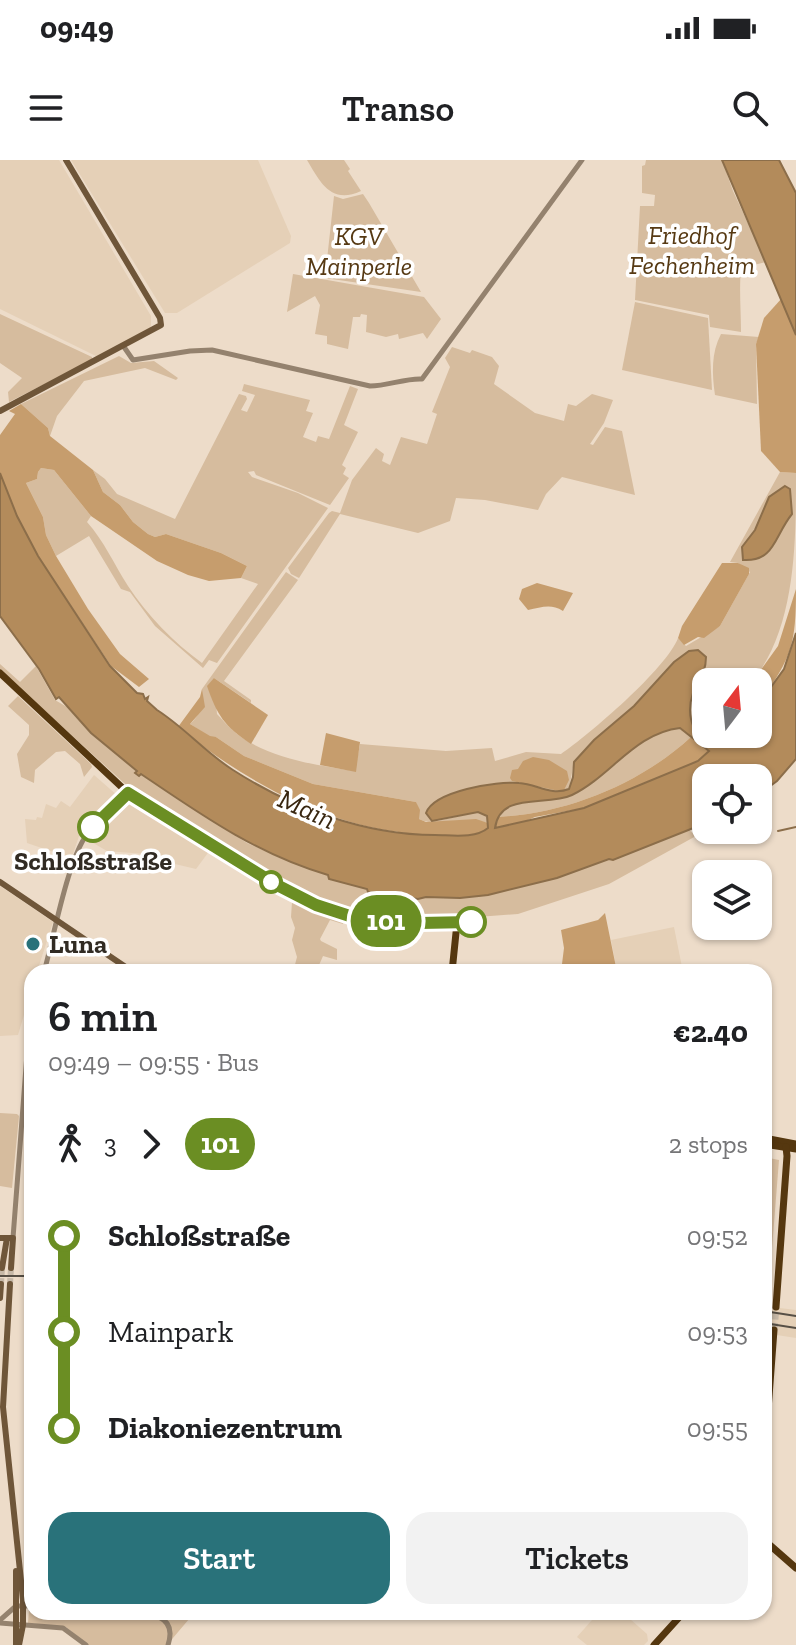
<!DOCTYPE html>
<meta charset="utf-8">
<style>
:root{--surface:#fff;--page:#f2f2f2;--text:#202124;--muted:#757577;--accent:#29727a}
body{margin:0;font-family:"Zilla Slab",serif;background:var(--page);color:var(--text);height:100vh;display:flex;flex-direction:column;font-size:30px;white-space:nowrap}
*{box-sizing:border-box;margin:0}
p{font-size:26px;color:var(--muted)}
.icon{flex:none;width:44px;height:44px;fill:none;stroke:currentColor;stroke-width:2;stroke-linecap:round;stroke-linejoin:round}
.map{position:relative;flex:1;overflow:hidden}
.sheet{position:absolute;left:24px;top:804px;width:748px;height:656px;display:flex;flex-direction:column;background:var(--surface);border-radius:24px;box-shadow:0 2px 6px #0004}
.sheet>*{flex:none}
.badge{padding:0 16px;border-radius:26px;font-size:28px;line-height:52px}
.needle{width:52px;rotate:16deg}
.buttons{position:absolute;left:692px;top:508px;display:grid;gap:16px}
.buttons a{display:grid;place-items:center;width:80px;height:80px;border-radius:16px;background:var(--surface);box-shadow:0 2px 6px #0004;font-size:40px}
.map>.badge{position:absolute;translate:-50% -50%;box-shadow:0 0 0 4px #fff}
.legs{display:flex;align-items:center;gap:12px;height:88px;padding:0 24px;font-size:26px}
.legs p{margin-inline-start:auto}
.summary{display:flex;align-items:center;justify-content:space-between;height:136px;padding:0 24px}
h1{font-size:44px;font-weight:600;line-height:60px}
.cta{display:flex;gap:16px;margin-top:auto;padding:16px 24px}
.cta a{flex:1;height:92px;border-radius:24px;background:var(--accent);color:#fff;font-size:32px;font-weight:600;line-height:92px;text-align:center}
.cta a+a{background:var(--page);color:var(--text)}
ul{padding:0 24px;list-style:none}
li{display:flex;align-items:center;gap:28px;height:96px;font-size:30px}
li i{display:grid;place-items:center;width:12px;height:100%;margin:0 10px;background:currentColor}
li i::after{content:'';width:20px;height:20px;margin:-10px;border:6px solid;border-radius:50%;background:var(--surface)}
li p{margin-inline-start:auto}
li:first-child i{background:linear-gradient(#0000 50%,currentColor 0)}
li:last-child i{background:linear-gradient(currentColor 50%,#0000 0)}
.status{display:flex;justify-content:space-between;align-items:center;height:56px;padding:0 40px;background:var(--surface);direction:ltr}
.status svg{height:22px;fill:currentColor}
header{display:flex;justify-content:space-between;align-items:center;height:104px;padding:0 24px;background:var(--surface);font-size:36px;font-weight:600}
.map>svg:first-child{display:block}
.built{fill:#e5d0b7}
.green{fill:#d6bc9e;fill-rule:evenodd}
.forest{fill:#c69d6d}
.water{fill:#b38b5b;stroke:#8c6e4a;stroke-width:2;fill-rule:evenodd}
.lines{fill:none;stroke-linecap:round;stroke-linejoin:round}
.stream{stroke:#8c6e4a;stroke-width:2}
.secondary-tunnel{stroke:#c7b9a8;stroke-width:6;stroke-dasharray:6 3;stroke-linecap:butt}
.primary-tunnel{stroke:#c7b9a8;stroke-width:7;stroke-dasharray:7 3.5;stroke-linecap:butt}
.tertiary{stroke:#94826e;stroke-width:5}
.secondary{stroke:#6f5639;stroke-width:6}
.primary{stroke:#55370f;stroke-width:7}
.rail{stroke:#574f45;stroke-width:2}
.line-1-casing{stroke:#fff;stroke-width:18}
.line-1{stroke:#6b8e23;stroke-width:12}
.stop-1-dot{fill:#fff;stroke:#6b8e23;stroke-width:4}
.poi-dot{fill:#29727a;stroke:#fff;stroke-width:3}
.labels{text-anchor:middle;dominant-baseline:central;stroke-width:7;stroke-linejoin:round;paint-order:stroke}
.park-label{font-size:26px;font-style:italic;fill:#563913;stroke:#fff}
.stop-label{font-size:26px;font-weight:bold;fill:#312b23;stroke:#fff}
.poi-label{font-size:26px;font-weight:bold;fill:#312b23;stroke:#fff;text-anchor:start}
.water-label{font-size:28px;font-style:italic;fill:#382610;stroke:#fff}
</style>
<div class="status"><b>09:49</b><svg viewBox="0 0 49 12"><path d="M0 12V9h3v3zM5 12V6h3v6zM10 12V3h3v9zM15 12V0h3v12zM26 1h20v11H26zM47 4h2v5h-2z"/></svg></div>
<header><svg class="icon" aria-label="menu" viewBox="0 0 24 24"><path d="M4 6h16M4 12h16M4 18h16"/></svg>Transo<svg class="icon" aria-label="search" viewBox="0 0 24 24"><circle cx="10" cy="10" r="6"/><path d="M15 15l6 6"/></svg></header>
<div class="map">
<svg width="796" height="1485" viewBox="0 0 796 1485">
<rect width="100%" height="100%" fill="#eddcc9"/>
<!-- built -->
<g class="built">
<path d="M 0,0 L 59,0 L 151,156 L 151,167 L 98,197 L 0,149 Z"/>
<path d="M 71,0 L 258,0 L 291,76 L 290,83 L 177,153 L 165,153 Z"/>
<path d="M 94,615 L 118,636 L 110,644 L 115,650 L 126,644 L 135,645 L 210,690 L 199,705 L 196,709 L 158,700 L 158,695 L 107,691 L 88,680 L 92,673 L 87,668 L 79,676 L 73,694 L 68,697 L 27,683 L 25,659 L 36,660 L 37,657 L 42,658 L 46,644 L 56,648 L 61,641 L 70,647 Z"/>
<path d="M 0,726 L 53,762 L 37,812 L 32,812 L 32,828 L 18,875 L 0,876 Z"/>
<path d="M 674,767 L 683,812 L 617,812 L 611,780 Z"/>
<path d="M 764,1146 L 796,1150 L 796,1178 L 764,1173 Z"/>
<path d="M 599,1452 L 622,1452 L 647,1474 L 648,1481 L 644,1485 L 587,1485 L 577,1477 Z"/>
</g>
<!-- green -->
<g class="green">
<path d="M 307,0 L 344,0 L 350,9 L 348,11 L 361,31 C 331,45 320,22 307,0 Z"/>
<path d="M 646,0 L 722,0 L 733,31 L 766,102 L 741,108 C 739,131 741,150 741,172 L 710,167 L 709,155 L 635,140 L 640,46 L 654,46 L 655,35 L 642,33 L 642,6 L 645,5 Z"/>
<path d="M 363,34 L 369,43 L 421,132 L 325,118 L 334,36 L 343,39 Z"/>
<path d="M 293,114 L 424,137 L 441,159 L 427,179 L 423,173 L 399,179 L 398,174 L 386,177 L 366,172 L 367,155 L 361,154 L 360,157 L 353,157 L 348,189 L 327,184 L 327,176 L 315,174 L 320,145 L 315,136 L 287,152 Z"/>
<path d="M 635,142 L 708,158 L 712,230 L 622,210 Z"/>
<path d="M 0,154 L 92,197 L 92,200 L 9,242 L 8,232 L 22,218 L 0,203 Z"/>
<path d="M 721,174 L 759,177 L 756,184 L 757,244 L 715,235 C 712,214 711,193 721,174 Z"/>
<path d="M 452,187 L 470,193 L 472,190 L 492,197 L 499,206 L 494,224 L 535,253 L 564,261 L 568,244 L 576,246 L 592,234 L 613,240 L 604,263 L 590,284 L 593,285 L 605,267 L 622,271 L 635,335 L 562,317 L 546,334 L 538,350 L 485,340 L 456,338 L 450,361 L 418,373 L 340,354 L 299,418 L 291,414 L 288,408 L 329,353 L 332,351 L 340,353 L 352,320 L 376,288 L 384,294 L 382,301 L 390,305 L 401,277 L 427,284 L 437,254 L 432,252 L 450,207 L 445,198 Z"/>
<path d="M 119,196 L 131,203 L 154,201 L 178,218 L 176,220 L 145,208 L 84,221 L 57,256 L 50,276 L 48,268 L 21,244 Z"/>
<path d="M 244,224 L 310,240 L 306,251 L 313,253 L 303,277 L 316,282 L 318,276 L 329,279 L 350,226 L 358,229 L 344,265 L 358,272 L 342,305 L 346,308 L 343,314 L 349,318 L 330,345 L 256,315 L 254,311 L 248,312 L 252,317 L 298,333 L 328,348 L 217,503 L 209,500 L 203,508 L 155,466 L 130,432 L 121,429 L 89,376 L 56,396 L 46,375 L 43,357 L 26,323 L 37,319 L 38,312 L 41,308 L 54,310 L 91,356 L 87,362 C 104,381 114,404 128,426 C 147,455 173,482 202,503 L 258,424 L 241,418 L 247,406 L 221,393 L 166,374 L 155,377 L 148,374 L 133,362 L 120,345 L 103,332 L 93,310 L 105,319 L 117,334 L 175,359 L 239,234 L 246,236 L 247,239 L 241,250 L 247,252 L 255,235 L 242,231 Z"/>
<path d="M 780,312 L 796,313 C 796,384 796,467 752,522 L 706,522 L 706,571 L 699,578 L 691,563 L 693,535 L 674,502 L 634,546 L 594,580 L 574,602 L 569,629 L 557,633 L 521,623 L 470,630 L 437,661 L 478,652 L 487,656 L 488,663 C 466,656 440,669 419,659 L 416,642 L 313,624 L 244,596 L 216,577 L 210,577 L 190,564 C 201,555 203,542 202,529 L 286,412 L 298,420 L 224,521 L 251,540 L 251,543 L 214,518 L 217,554 C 227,565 237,576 251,583 C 281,600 321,606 355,611 L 360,584 L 446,591 L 492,588 L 495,601 L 526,592 L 561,594 C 589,575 667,508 678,478 L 686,486 L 720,466 L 750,412 L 738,403 L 730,402 ZM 792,353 C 774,376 775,402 743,400 L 748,378 L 751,377 L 762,355 Z"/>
<path d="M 0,504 L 20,522 L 36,506 L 55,540 L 67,547 L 91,573 L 140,614 L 247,683 L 283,699 L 328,715 L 329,719 L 367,729 L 423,738 L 460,738 L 488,735 L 576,711 L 609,699 L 613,700 L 689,670 L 696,676 L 609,724 L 518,754 L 438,760 L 368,757 L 335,749 L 302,736 L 135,633 L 0,510 Z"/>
<path d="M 18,536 L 91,604 L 92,607 L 84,617 L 80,604 L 65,591 L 56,592 L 35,610 L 34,623 L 21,617 L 17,594 L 29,575 L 29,565 L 8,546 Z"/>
<path d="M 680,568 L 691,577 C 640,624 566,654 497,657 C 514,634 547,646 571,635 C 611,617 635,573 680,568 Z"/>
<path d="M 292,742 L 344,759 L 343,764 L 330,760 L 320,779 L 321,781 L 337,789 L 337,800 L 323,796 L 316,812 L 293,812 L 297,797 L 292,780 L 295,768 L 291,757 Z"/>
<path d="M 0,953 L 17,954 L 19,956 L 12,1028 L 0,1026 Z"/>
<path d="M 764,997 L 779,1000 L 770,1114 L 764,1114 Z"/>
<path d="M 29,1449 L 32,1449 L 32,1452 L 156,1457 L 174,1452 L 195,1452 L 167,1485 L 88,1485 L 66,1467 L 28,1463 Z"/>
</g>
<!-- forest -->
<g class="forest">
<path d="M 782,138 L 796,175 L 796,313 L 780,312 L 761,291 L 756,184 L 764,158 Z"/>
<path d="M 21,244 L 48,268 L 50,276 L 93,310 L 103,332 L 120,345 L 133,362 L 148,374 L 155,377 L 166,374 L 221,393 L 247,406 L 241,418 L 209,421 L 188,415 L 157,401 L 91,356 L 54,310 L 41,308 L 38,312 L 37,319 L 26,323 L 43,357 L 46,375 L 56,396 L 88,449 L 120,494 L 149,519 L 139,527 L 111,506 L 38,396 L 17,356 L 0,313 L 0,275 L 15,254 L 9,251 Z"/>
<path d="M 722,403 L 738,403 L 749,408 L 749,414 L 720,466 L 704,478 L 698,477 L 684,485 L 678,478 L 682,466 Z"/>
<path d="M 537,423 L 573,433 L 563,451 C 550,443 541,448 528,450 L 519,439 L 522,429 Z"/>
<path d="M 796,429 C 796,487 791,498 758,545 L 758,522 L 752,522 L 778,486 Z"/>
<path d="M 214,518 L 268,555 L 251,584 C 224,566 217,555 207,526 Z"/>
<path d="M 202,529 L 205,547 L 190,564 L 210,576 L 216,577 L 244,596 L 313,624 L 416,642 L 420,650 L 419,659 L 426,662 L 476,659 L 488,663 L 488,668 C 476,678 456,675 441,675 C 343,675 253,628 178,567 L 200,537 Z"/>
<path d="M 326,573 L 360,582 L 356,612 L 320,605 Z"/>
<path d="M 691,577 L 709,591 L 698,601 L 584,648 L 535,657 L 519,664 L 495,668 L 497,657 C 566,654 640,624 691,577 Z"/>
<path d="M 533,597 L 549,600 L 567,611 L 569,620 L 564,630 L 559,631 L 512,621 L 510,618 L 512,610 L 518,609 L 523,601 Z"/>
<path d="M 605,753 L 617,812 L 561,812 L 564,788 L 561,770 L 598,760 Z"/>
</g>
<!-- water -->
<g class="water">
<path d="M 722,0 L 779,0 L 796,33 L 796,175 Z"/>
<path d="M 0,313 L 17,356 L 38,396 L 110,506 L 137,533 L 143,534 L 145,539 L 148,537 L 147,541 L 157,550 C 184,567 206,593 233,610 C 292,648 365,675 435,675 C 451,675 475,679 488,668 L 487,656 L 478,652 L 432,661 L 426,653 C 434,631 496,621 519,623 C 537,624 551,636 569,629 L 573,617 L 574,602 L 594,580 L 634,546 L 674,502 L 689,491 L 698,490 L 706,497 C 706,512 699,520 693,533 C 685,557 694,583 720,586 L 735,574 L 758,574 L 758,545 L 784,509 L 796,473 L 796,599 L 777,621 L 758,635 L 758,618 L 706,618 L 706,663 L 613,700 L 609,699 L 557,718 L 488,735 L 460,738 L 426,737 L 418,739 L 368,732 L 367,729 L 329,719 L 328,715 C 258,695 200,654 141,614 L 139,616 L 135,613 L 137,611 L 91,573 L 59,537 L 56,539 L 39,509 L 0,456 ZM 680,568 L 709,591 L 698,601 L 584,648 L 495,668 C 500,631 546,647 572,635 C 611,616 635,573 680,568 Z"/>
<path d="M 785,326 L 790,329 L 792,354 C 774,376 775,402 743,400 L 742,387 L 755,370 L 769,337 Z"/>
</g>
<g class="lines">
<!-- stream -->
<path class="stream" d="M 778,671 L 796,667"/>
<!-- secondary-tunnel -->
<g class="secondary-tunnel">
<path d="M 1,1124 L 2,1108"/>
<path d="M 10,1124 L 11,1108"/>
</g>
<!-- primary-tunnel -->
<path class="primary-tunnel" d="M 774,1170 L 776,1147"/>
<!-- tertiary -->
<g class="tertiary">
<path d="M 124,187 L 133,200 L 190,191 L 212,190 L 370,226 C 388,226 405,218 422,219 L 582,0"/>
<path d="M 97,663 L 128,633"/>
<path d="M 44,812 C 53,781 69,691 90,671"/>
<path d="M 13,1078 L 28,881 L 32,866"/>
<path d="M 114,1452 C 137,1454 180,1448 168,1485"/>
<path d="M 0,1460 L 16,1446 L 32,1446"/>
<path d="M 0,1463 L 63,1468 L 86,1485"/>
</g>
<!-- secondary -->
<g class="secondary">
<path d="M 0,251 L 161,165 L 160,158 L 66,0"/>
<path d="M 0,722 L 133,812"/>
<path d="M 0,1078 L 13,1078 L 11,1108"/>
<path d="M 2,1108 L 7,1078"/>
<path d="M 10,1124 L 3,1247 L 23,1440 L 23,1465 L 19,1485"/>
<path d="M 0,1138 L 1,1124"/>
<path d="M 16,1484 L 16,1411"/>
</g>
<!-- primary -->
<g class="primary">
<path d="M 0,513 L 128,633 L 290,733 C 350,764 392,762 457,763 L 452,812"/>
<path d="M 764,978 L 796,984"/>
<path d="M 764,984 L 796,989"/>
<path d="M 776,1147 L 787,996 L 786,987"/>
<path d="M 764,1303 L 774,1170"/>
<path d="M 764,1380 L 796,1408"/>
<path d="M 654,1485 L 684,1452"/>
</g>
<!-- rail -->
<g class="rail">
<path d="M 0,1116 L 32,1116"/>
<path d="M 764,1151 L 796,1156"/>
<path d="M 764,1163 L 796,1168"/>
</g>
</g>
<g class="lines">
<defs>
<path id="line-1" d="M 93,667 L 128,633 L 275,724 L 316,745 L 362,760 L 420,763 L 471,762"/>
</defs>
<!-- line-1 casing -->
<use href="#line-1" class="line-1-casing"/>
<!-- line-1 -->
<use href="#line-1" class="line-1"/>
</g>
<!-- markers -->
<g class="stop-1-dot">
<circle cx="93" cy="667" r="14"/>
<circle cx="271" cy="722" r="10"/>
<circle cx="471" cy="762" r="14"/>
</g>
<circle class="poi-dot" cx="33" cy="784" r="8"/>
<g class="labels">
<!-- park labels -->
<g class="park-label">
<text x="692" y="75">Friedhof<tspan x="692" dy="30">Fechenheim</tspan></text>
<text x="359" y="76">KGV<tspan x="359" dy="30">Mainperle</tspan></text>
</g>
<!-- stop labels -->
<g class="stop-label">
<text x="93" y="701">Schloßstraße</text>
</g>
<!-- poi labels -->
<g class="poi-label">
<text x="49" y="784">Luna</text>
</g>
<!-- water labels -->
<g class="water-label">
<text transform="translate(307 649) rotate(24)">Main</text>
</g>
</g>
</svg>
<div class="buttons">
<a><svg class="needle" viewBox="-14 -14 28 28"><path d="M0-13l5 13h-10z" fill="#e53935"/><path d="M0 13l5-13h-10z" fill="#757577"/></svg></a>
<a><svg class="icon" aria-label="locate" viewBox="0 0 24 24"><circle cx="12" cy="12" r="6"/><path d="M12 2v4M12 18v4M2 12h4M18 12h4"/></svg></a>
<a><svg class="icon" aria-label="layers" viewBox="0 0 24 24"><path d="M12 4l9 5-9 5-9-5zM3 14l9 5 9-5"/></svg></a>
</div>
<b class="badge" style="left:386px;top:761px;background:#6b8e23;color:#fff">101</b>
<section class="sheet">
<div class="summary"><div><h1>6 min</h1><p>09:49 – 09:55 · Bus</p></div><b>€2.40</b></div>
<div class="legs"><svg class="icon" aria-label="walk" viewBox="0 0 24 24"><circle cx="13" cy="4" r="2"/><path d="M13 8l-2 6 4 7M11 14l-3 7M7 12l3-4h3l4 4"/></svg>3<svg class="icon" aria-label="forward" viewBox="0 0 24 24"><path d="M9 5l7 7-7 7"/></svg><b class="badge" style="background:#6b8e23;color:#fff">101</b><p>2 stops</p></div>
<ul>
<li><i style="color:#6b8e23"></i><b>Schloßstraße</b><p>09:52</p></li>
<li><i style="color:#6b8e23"></i><span>Mainpark</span><p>09:53</p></li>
<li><i style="color:#6b8e23"></i><b>Diakoniezentrum</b><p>09:55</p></li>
</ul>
<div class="cta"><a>Start</a><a>Tickets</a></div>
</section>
</div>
